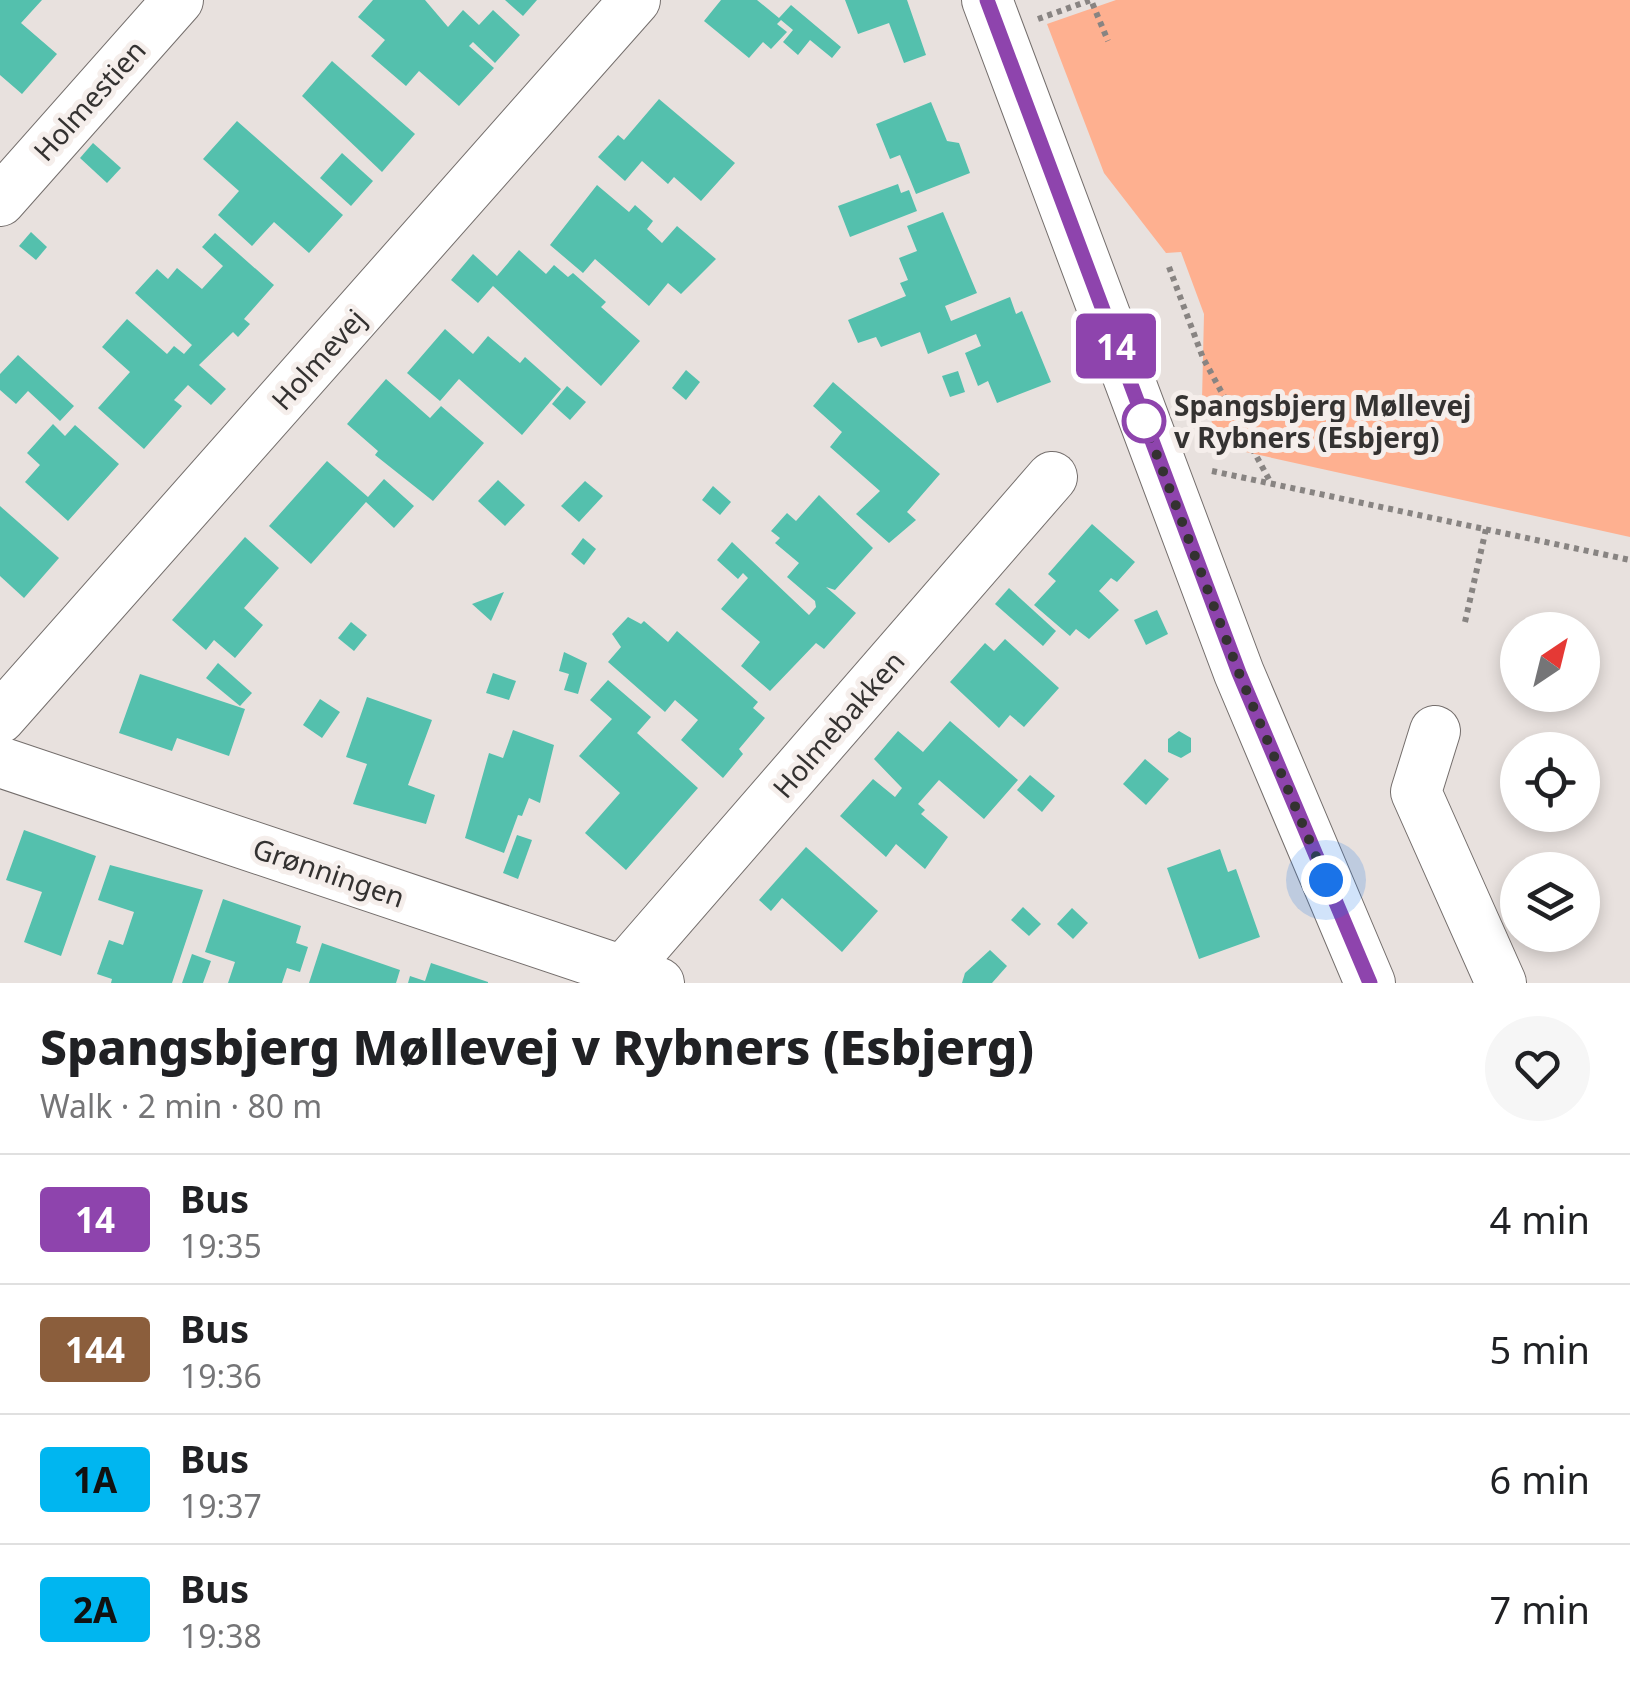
<!DOCTYPE html>
<meta charset="utf-8">
<style>
:root{--surface:#fff;--page:#f6f6f6;--text:#202124;--muted:#757577;--line:#e0e0e0}
body{margin:0;font-family:"Noto Sans",sans-serif;background:var(--page);color:var(--text);height:100vh;display:flex;flex-direction:column;font-size:38px;white-space:nowrap}
*{box-sizing:border-box;margin:0}
p{font-size:32px;color:var(--muted)}
.icon{flex:none;width:55px;height:55px;fill:none;stroke:currentColor;stroke-width:2;stroke-linecap:round;stroke-linejoin:round}
.map{position:relative;height:983px;overflow:hidden}
.side{display:flex;flex-direction:column;background:var(--surface);flex:1}
.side>*{flex:none}
.badge{padding:0 20px;border-radius:8px;font-size:35px;line-height:65px}
.needle{width:65px;rotate:35deg}
.buttons{position:absolute;left:1500px;top:612px;display:grid;gap:20px}
.buttons a{display:grid;place-items:center;width:100px;height:100px;border-radius:50%;background:var(--surface);box-shadow:0 5px 15px #0003;font-size:50px}
.you{position:absolute;width:50px;height:50px;margin:-25px;border:8px solid #fff;border-radius:50%;background:#1a73e8;box-shadow:0 0 0 15px #1a73e833}
.map>.badge{position:absolute;translate:-50% -50%;box-shadow:0 0 0 5px #fff}
.round{display:grid;place-items:center;flex:none;width:105px;height:105px;border-radius:52px;background:var(--page)}
.head{display:flex;align-items:center;justify-content:space-between;height:170px;padding:0 40px}
h1{font-size:48px;font-weight:800;line-height:75px}
ul{padding:0;list-style:none}
li{display:flex;align-items:center;gap:30px;height:130px;padding:0 40px;border-top:2px solid var(--line)}
li div{flex:1}
li b{display:block;font-size:38px}
li em{font-style:normal}
li .badge{min-width:110px;font-weight:700;text-align:center}
.map>svg:first-child{display:block}
.green{fill:#feb090}
.building{fill:#54c0ad}
.lines{fill:none;stroke-linecap:round;stroke-linejoin:round}
.minor-casing{stroke:#746e6c;stroke-width:52}
.path{stroke:#888482;stroke-width:6;stroke-dasharray:5 5;stroke-linecap:butt}
.minor{stroke:#fff;stroke-width:50}
.line-casing{stroke:#fff;stroke-width:22}
.line{stroke:#8e44ad;stroke-width:15}
.walk{stroke:#343231;stroke-width:10;stroke-dasharray:0 18}
.stop-dot{fill:#fff;stroke:#8e44ad;stroke-width:5}
.labels{text-anchor:middle;dominant-baseline:central;stroke-width:10;stroke-linejoin:round;paint-order:stroke}
.street-label{font-size:28px;fill:#343231;stroke:#f5eeeb}
.stop-label{font-size:28px;font-weight:bold;fill:#343231;stroke:#f5eeeb;text-anchor:start}
</style>
<div class="map">
<svg width="1630" height="983" viewBox="0 0 1630 983">
<rect width="100%" height="100%" fill="#e8e1de"/>
<!-- green -->
<path class="green" d="M 1116,0 L 1630,0 L 1630,537 L 1223,447 L 1202,400 L 1204,314 L 1181,252 L 1166,253 L 1104,173 L 1047,24 Z"/>
<!-- building -->
<g class="building">
<path d="M 0,0 L 42,0 L 21,23 L 57,54 L 22,94 L 0,75 Z"/>
<path d="M 373,0 L 425,0 L 448,27 L 463,10 L 479,25 L 493,10 L 520,35 L 495,63 L 473,42 L 469,46 L 494,68 L 459,106 L 419,71 L 406,86 L 371,56 L 385,40 L 358,17 Z"/>
<path d="M 505,0 L 537,0 L 523,16 Z"/>
<path d="M 721,0 L 757,0 L 779,18 L 791,5 L 841,47 L 832,58 L 810,40 L 798,55 L 783,42 L 793,30 L 781,20 L 777,24 L 787,32 L 771,49 L 763,42 L 749,58 L 704,21 Z"/>
<path d="M 845,0 L 907,0 L 926,55 L 904,63 L 889,23 L 858,34 Z"/>
<path d="M 332,61 L 415,134 L 382,172 L 302,96 Z"/>
<path d="M 659,99 L 735,163 L 701,201 L 674,177 L 668,184 L 642,161 L 625,181 L 598,157 L 618,135 L 624,140 Z"/>
<path d="M 931,102 L 947,141 L 959,143 L 970,173 L 916,194 L 900,155 L 890,159 L 876,124 Z"/>
<path d="M 237,121 L 343,215 L 309,253 L 274,222 L 252,246 L 218,215 L 239,191 L 203,159 Z"/>
<path d="M 93,143 L 121,168 L 107,183 L 80,158 Z"/>
<path d="M 342,153 L 373,181 L 351,206 L 320,178 Z"/>
<path d="M 898,184 L 901,193 L 909,190 L 917,211 L 850,237 L 838,206 Z"/>
<path d="M 597,185 L 629,212 L 635,205 L 653,221 L 647,229 L 662,243 L 677,226 L 716,259 L 681,294 L 668,283 L 649,306 L 595,259 L 583,273 L 550,245 Z"/>
<path d="M 943,212 L 977,293 L 945,306 L 951,321 L 1010,297 L 1016,314 L 1022,311 L 1051,382 L 997,403 L 988,381 L 978,386 L 965,353 L 981,346 L 976,334 L 928,354 L 920,332 L 881,347 L 876,337 L 858,343 L 848,320 L 906,296 L 900,283 L 908,280 L 899,258 L 917,251 L 907,226 Z"/>
<path d="M 31,232 L 47,247 L 36,260 L 19,246 Z"/>
<path d="M 215,233 L 274,285 L 244,319 L 250,324 L 238,337 L 233,332 L 199,365 L 226,389 L 211,405 L 188,385 L 174,400 L 182,406 L 144,449 L 98,408 L 130,372 L 102,347 L 127,319 L 167,354 L 174,346 L 184,354 L 192,345 L 135,293 L 157,269 L 168,279 L 177,268 L 202,289 L 223,266 L 202,247 Z"/>
<path d="M 519,250 L 546,274 L 554,265 L 568,277 L 573,273 L 606,302 L 601,307 L 640,341 L 601,386 L 493,286 L 478,303 L 451,280 L 473,254 L 497,276 Z"/>
<path d="M 445,329 L 473,354 L 488,336 L 520,363 L 525,357 L 561,389 L 522,435 L 459,379 L 440,401 L 407,373 Z"/>
<path d="M 18,355 L 74,406 L 60,421 L 28,391 L 16,404 L 0,390 L 0,374 Z"/>
<path d="M 686,370 L 700,382 L 686,400 L 672,388 Z"/>
<path d="M 958,371 L 965,392 L 950,397 L 942,376 Z"/>
<path d="M 386,379 L 430,418 L 441,406 L 484,443 L 433,501 L 375,455 L 378,451 L 347,424 Z"/>
<path d="M 833,382 L 940,474 L 907,512 L 916,520 L 889,543 L 856,514 L 880,491 L 830,447 L 842,432 L 813,406 Z"/>
<path d="M 567,386 L 586,402 L 570,420 L 552,404 Z"/>
<path d="M 53,424 L 65,436 L 75,425 L 119,464 L 68,521 L 25,482 L 40,465 L 27,453 Z"/>
<path d="M 327,461 L 368,497 L 384,479 L 414,506 L 394,528 L 366,502 L 311,564 L 269,526 Z"/>
<path d="M 498,480 L 525,505 L 505,526 L 478,501 Z"/>
<path d="M 585,481 L 603,496 L 579,522 L 561,506 Z"/>
<path d="M 713,486 L 731,502 L 720,515 L 702,500 Z"/>
<path d="M 819,495 L 873,548 L 835,590 L 826,587 L 856,613 L 824,649 L 816,643 L 770,691 L 741,666 L 760,642 L 721,609 L 748,578 L 743,573 L 738,579 L 717,560 L 732,542 L 809,615 L 816,607 L 815,601 L 787,577 L 799,563 L 775,543 L 780,538 L 771,531 L 787,513 L 796,521 Z"/>
<path d="M 0,506 L 59,558 L 24,598 L 0,576 Z"/>
<path d="M 1092,524 L 1135,562 L 1117,582 L 1111,578 L 1099,591 L 1119,610 L 1089,639 L 1076,629 L 1070,636 L 1034,605 L 1056,581 L 1048,574 Z"/>
<path d="M 245,537 L 279,568 L 244,608 L 263,625 L 235,658 L 214,640 L 206,650 L 172,620 Z"/>
<path d="M 583,538 L 596,549 L 584,565 L 571,554 Z"/>
<path d="M 1009,588 L 1056,631 L 1043,646 L 995,604 Z"/>
<path d="M 504,592 L 491,621 L 472,604 Z"/>
<path d="M 1157,610 L 1168,634 L 1146,645 L 1134,620 Z"/>
<path d="M 628,617 L 641,624 L 644,621 L 668,642 L 677,631 L 758,702 L 753,708 L 765,718 L 739,749 L 743,754 L 723,778 L 681,740 L 698,720 L 675,700 L 665,712 L 608,662 L 621,647 L 612,634 Z"/>
<path d="M 351,622 L 367,635 L 354,651 L 338,638 Z"/>
<path d="M 1005,639 L 1059,688 L 1024,727 L 1010,715 L 999,728 L 950,682 L 985,643 L 994,651 Z"/>
<path d="M 564,652 L 587,663 L 578,694 L 564,690 L 569,674 L 559,671 Z"/>
<path d="M 218,663 L 252,693 L 240,706 L 206,678 Z"/>
<path d="M 493,673 L 516,681 L 509,700 L 486,693 Z"/>
<path d="M 140,674 L 245,709 L 229,756 L 177,738 L 172,751 L 119,733 Z"/>
<path d="M 608,680 L 651,717 L 637,733 L 698,788 L 626,870 L 585,833 L 620,793 L 579,756 L 612,719 L 590,700 Z"/>
<path d="M 367,697 L 432,720 L 408,785 L 435,795 L 426,824 L 353,804 L 367,764 L 346,757 Z"/>
<path d="M 320,699 L 340,712 L 322,738 L 303,725 Z"/>
<path d="M 950,721 L 1018,780 L 984,819 L 939,780 L 918,804 L 925,810 L 921,814 L 948,837 L 925,869 L 896,844 L 886,857 L 840,816 L 873,779 L 895,797 L 902,788 L 874,759 L 898,731 L 923,752 Z"/>
<path d="M 513,730 L 554,745 L 540,803 L 529,798 L 522,816 L 518,815 L 504,853 L 465,838 L 489,753 L 503,758 Z"/>
<path d="M 1179,731 L 1191,738 L 1191,752 L 1181,758 L 1168,752 L 1168,739 Z"/>
<path d="M 1145,759 L 1169,779 L 1146,805 L 1123,784 Z"/>
<path d="M 1030,775 L 1055,796 L 1042,812 L 1017,790 Z"/>
<path d="M 24,830 L 96,856 L 61,956 L 24,942 L 42,892 L 6,880 Z"/>
<path d="M 517,835 L 532,840 L 518,879 L 503,873 Z"/>
<path d="M 806,847 L 878,911 L 842,952 L 782,898 L 771,911 L 759,900 Z"/>
<path d="M 1220,849 L 1228,872 L 1236,869 L 1260,937 L 1199,959 L 1167,868 Z"/>
<path d="M 110,865 L 203,890 L 172,983 L 111,983 L 112,979 L 97,974 L 109,940 L 123,945 L 134,912 L 98,900 Z"/>
<path d="M 223,899 L 301,926 L 296,943 L 308,947 L 300,972 L 287,968 L 282,983 L 228,983 L 235,962 L 205,952 Z"/>
<path d="M 1023,907 L 1041,924 L 1029,936 L 1011,920 Z"/>
<path d="M 1072,908 L 1088,923 L 1073,939 L 1057,924 Z"/>
<path d="M 322,943 L 400,970 L 396,983 L 309,983 Z"/>
<path d="M 990,950 L 1007,966 L 992,983 L 962,983 L 965,973 Z"/>
<path d="M 192,954 L 211,961 L 203,983 L 182,983 Z"/>
<path d="M 431,963 L 488,982 L 488,983 L 408,983 L 410,976 L 425,981 Z"/>
</g>
<g class="lines">
<defs>
<g id="minor">
<path d="M 987,0 L 1239,673 L 1370,983"/>
<path d="M 0,201 L 178,0"/>
<path d="M 0,718 L 635,0"/>
<path d="M 1435,731 L 1416,792 L 1501,983"/>
<path d="M 0,762 L 659,983"/>
<path d="M 623,971 L 1052,477"/>
</g>
</defs>
<!-- minor casing -->
<use href="#minor" class="minor-casing"/>
<!-- path -->
<g class="path">
<path d="M 1038,19 L 1091,0 L 1108,41"/>
<path d="M 1169,267 L 1203,358 L 1271,483"/>
<path d="M 1212,471 L 1630,560"/>
<path d="M 1465,622 L 1486,529"/>
</g>
<!-- minor -->
<use href="#minor" class="minor"/>
</g>
<g class="lines">
<defs>
<path id="line" d="M 987,0 L 1239,673 L 1370,983"/>
</defs>
<!-- line casing -->
<use href="#line" class="line-casing"/>
<!-- line -->
<use href="#line" class="line"/>
<!-- walk -->
<path class="walk" d="M 1144,421 L 1239,673 L 1326,880"/>
</g>
<!-- markers -->
<circle class="stop-dot" cx="1144" cy="421" r="20"/>
<g class="labels">
<!-- street labels -->
<g class="street-label">
<text transform="translate(89 100) rotate(-48)">Holmestien</text>
<text transform="translate(318 359) rotate(-48)">Holmevej</text>
<text transform="translate(838 724) rotate(-49)">Holmebakken</text>
<text transform="translate(329 872) rotate(19)">Grønningen</text>
</g>
<!-- stop labels -->
<g class="stop-label">
<text x="1174" y="405">Spangsbjerg Møllevej<tspan x="1174" dy="32">v Rybners (Esbjerg)</tspan></text>
</g>
</g>
</svg>
<div class="buttons">
<a><svg class="needle" viewBox="-14 -14 28 28"><path d="M0-13l5 13h-10z" fill="#e53935"/><path d="M0 13l5-13h-10z" fill="#757577"/></svg></a>
<a><svg class="icon" aria-label="locate" viewBox="0 0 24 24"><circle cx="12" cy="12" r="6"/><path d="M12 2v4M12 18v4M2 12h4M18 12h4"/></svg></a>
<a><svg class="icon" aria-label="layers" viewBox="0 0 24 24"><path d="M12 4l9 5-9 5-9-5zM3 14l9 5 9-5"/></svg></a>
</div>
<div class="you" style="left:1326px;top:880px"></div>
<b class="badge" style="left:1116px;top:346px;background:#8e44ad;color:#fff">14</b>
</div>
<section class="side">
<div class="head"><div><h1>Spangsbjerg Møllevej v Rybners (Esbjerg)</h1><p>Walk · 2 min · 80 m</p></div><a class="round"><svg class="icon" aria-label="heart" viewBox="0 0 24 24"><path d="M12 20l-8-8c-3-5 5-10 8-4 3-6 11-1 8 4z"/></svg></a></div>
<ul>
<li><span class="badge" style="background:#8e44ad;color:#fff">14</span><div><b>Bus</b><p>19:35</p></div><em>4 min</em></li>
<li><span class="badge" style="background:#8b5e3c;color:#fff">144</span><div><b>Bus</b><p>19:36</p></div><em>5 min</em></li>
<li><span class="badge" style="background:#00b6f0;color:#111">1A</span><div><b>Bus</b><p>19:37</p></div><em>6 min</em></li>
<li><span class="badge" style="background:#00b6f0;color:#111">2A</span><div><b>Bus</b><p>19:38</p></div><em>7 min</em></li>
</ul>
</section>
